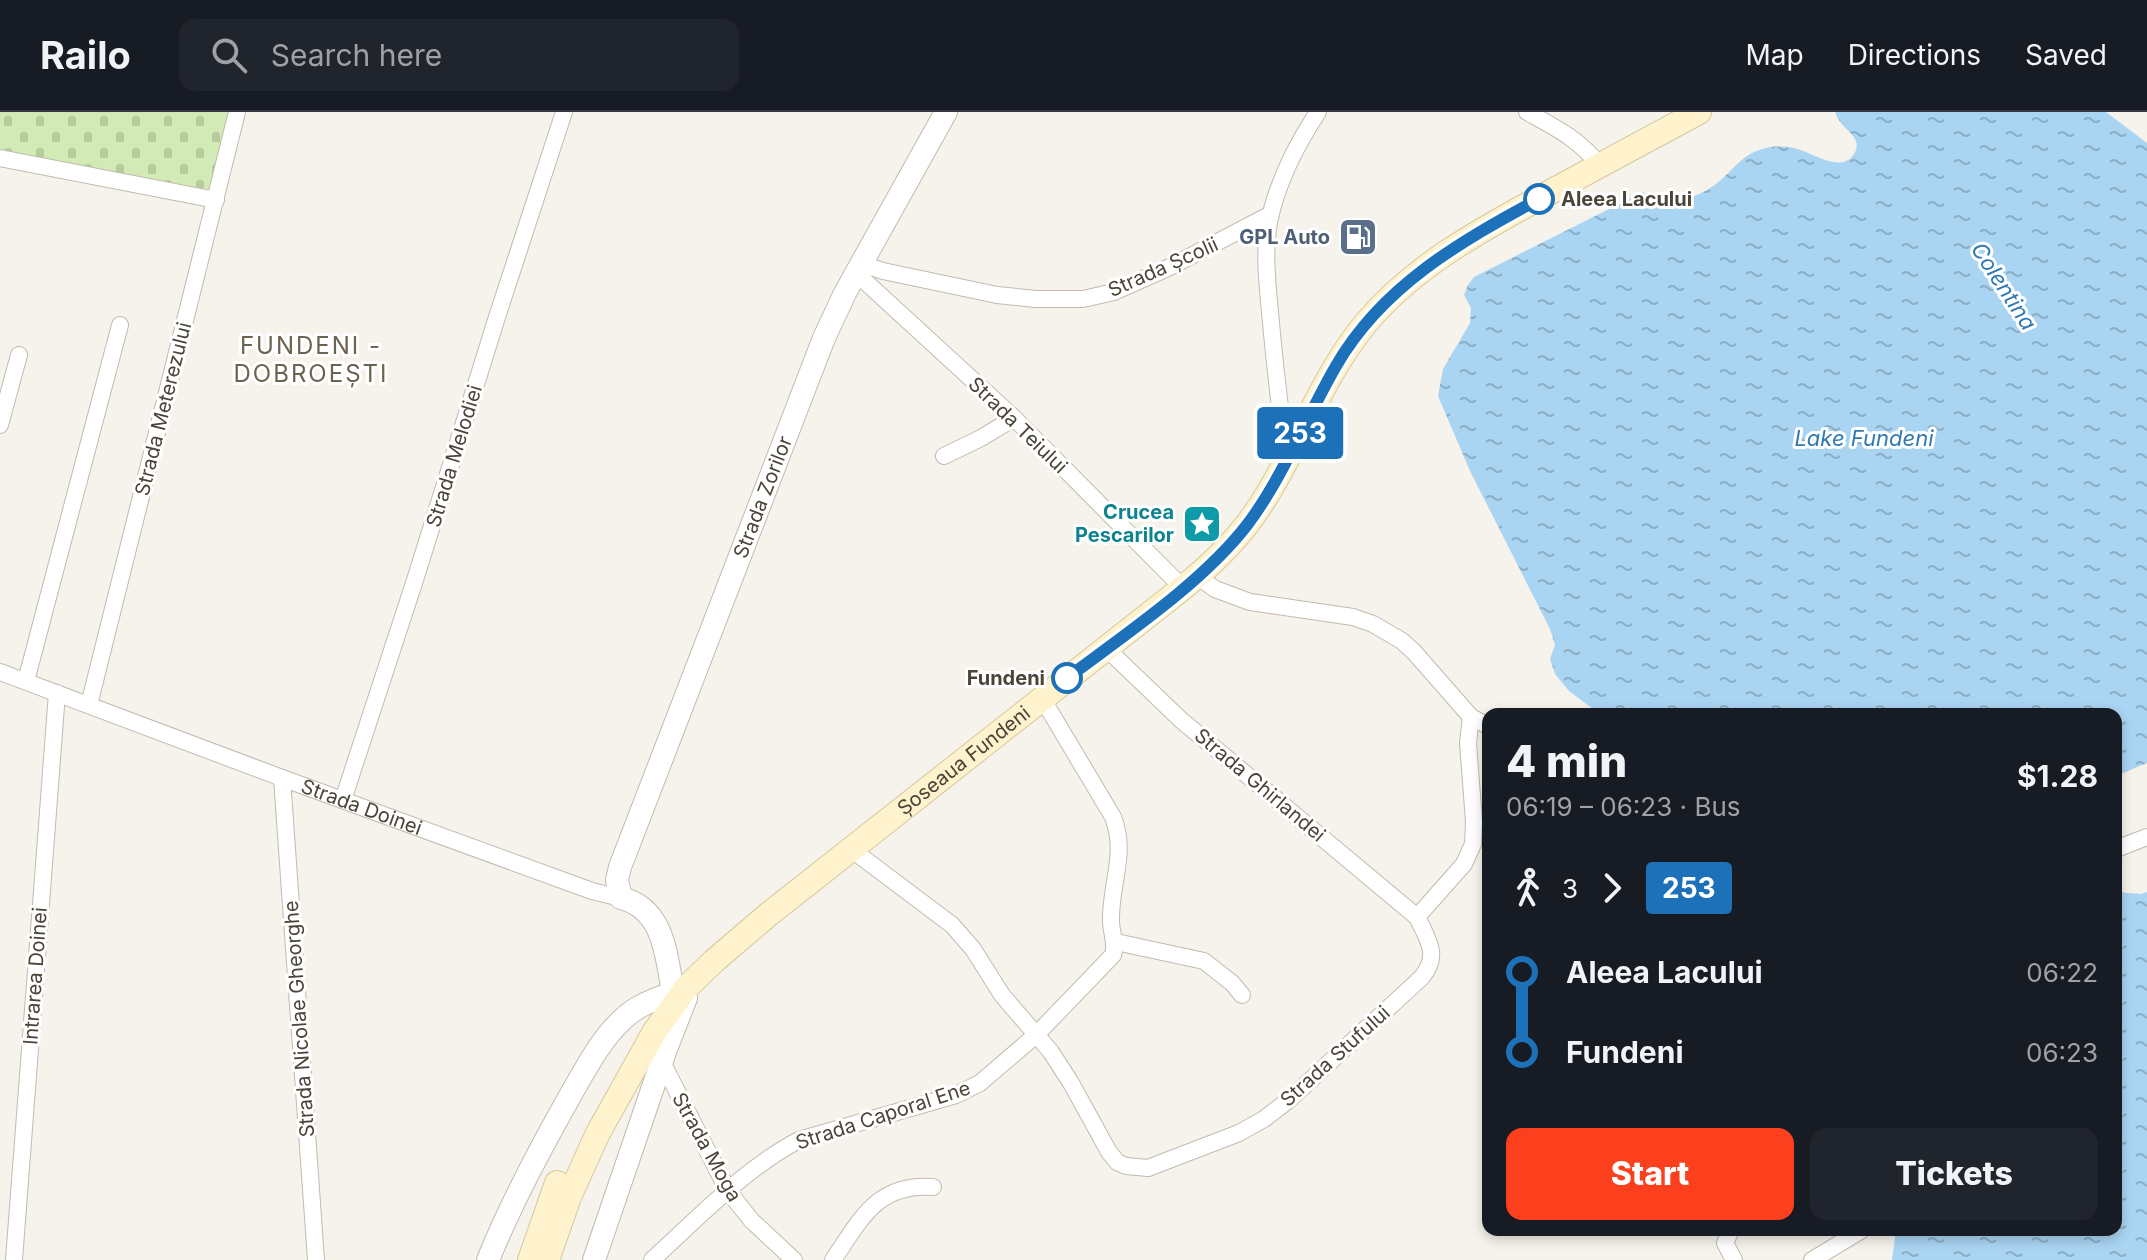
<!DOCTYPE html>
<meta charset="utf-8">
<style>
:root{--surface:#171b24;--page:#20242c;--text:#f1f3f6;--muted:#9ea1a6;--line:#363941;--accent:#fc3f1d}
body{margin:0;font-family:Inter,sans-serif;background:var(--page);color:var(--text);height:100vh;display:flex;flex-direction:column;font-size:30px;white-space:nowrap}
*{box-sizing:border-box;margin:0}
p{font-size:26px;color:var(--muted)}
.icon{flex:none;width:44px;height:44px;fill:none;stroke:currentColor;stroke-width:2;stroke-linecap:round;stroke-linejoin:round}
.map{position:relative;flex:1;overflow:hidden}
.details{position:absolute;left:1482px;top:596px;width:640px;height:528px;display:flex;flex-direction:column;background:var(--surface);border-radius:16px;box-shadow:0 4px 12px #0003}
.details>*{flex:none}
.badge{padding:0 16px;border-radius:6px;font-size:28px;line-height:52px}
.map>.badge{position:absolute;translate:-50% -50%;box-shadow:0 0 0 4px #fff}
.legs{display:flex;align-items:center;gap:12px;height:88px;padding:0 24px;font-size:26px}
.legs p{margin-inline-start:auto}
.summary{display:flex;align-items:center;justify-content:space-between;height:136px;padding:0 24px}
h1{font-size:44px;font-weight:800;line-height:60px}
.action{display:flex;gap:16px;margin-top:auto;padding:16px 24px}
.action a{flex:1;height:92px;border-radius:16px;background:var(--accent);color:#fff;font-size:32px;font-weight:800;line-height:92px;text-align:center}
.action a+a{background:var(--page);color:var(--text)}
ul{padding:0 24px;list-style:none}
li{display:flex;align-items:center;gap:28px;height:80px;font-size:30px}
li i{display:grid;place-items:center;width:12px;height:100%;margin:0 10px;background:currentColor}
li i::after{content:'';width:20px;height:20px;margin:-10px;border:6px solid;border-radius:50%;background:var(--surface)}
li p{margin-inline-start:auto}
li:first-child i{background:linear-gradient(#0000 50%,currentColor 0)}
li:last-child i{background:linear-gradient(currentColor 50%,#0000 0)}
header{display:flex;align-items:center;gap:48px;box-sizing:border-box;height:112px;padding:0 40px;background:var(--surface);border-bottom:2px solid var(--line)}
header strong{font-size:38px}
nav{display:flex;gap:44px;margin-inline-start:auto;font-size:28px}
.search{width:560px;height:72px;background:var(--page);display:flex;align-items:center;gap:20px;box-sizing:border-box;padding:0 28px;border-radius:16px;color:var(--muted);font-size:30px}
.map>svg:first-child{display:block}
.cemetery{fill:url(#cemetery-stones)}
.water{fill:url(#water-ripples)}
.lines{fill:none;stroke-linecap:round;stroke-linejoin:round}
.minor-casing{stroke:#c2bbae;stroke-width:18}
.tertiary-casing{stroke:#c2bbae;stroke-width:24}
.secondary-casing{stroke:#d6c79b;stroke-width:26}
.minor{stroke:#fff;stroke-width:16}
.tertiary{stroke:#fff;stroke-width:22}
.secondary{stroke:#fff3cd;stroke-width:24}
.line-1-casing{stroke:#fff;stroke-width:18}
.line-1{stroke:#1d71b8;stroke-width:12}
.stop-1-dot{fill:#fff;stroke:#1d71b8;stroke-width:4}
.labels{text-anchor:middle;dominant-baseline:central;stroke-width:6;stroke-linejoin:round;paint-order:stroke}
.stop-label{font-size:20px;font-weight:bold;fill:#4b4439;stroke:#fff;text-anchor:start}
.service-label{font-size:20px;font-weight:bold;fill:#4e5e75;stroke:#fff;text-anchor:end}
.street-label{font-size:20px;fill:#4b4439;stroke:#fff}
.culture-label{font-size:20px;font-weight:bold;fill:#0d838f;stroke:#fff;text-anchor:end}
.water-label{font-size:22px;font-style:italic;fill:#2e7ab2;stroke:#fff}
.quarter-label{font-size:24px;letter-spacing:2px;fill:#6e6250;stroke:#fff}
</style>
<header>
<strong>Railo</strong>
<div class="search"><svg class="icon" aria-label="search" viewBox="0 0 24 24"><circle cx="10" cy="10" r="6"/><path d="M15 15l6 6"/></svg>Search here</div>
<nav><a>Map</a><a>Directions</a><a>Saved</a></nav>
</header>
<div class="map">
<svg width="2147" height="1148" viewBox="0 0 2147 1148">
<defs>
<pattern id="cemetery-stones" width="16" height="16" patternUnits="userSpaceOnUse" patternTransform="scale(2)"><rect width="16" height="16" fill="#d2eab5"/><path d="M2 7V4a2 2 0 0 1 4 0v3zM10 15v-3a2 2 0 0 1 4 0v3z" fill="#b6ca9c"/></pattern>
<pattern id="water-ripples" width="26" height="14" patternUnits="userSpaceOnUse" patternTransform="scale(2)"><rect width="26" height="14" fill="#a9d4f2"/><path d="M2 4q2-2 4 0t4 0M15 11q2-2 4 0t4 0" fill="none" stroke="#8caec5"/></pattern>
</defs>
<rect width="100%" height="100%" fill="#f6f3ec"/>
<!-- cemetery -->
<path class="cemetery" d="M 0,0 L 231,0 L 211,78 L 0,38 Z"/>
<!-- water -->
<g class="water">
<path d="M 1835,0 L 2106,0 L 2147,31 L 2147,651 L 2116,664 L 2116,602 L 1600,602 L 1569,579 L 1555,562 L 1550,547 L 1555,533 L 1550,517 L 1470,359 L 1438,284 L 1443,257 L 1470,211 L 1471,196 L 1464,183 L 1468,173 L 1474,165 L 1643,80 L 1652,89 C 1675,90 1697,87 1716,72 C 1735,57 1741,42 1766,36 C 1774,34 1788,34 1797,37 C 1813,41 1842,62 1854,42 C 1863,28 1848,20 1841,11 C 1838,8 1837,4 1835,0 Z"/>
<path d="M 2116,780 L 2141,782 L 2147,780 L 2147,1148 L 1892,1148 L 1896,1118 L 2116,1118 Z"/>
</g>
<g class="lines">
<defs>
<g id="minor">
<path d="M 1527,0 C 1556,16 1579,27 1600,54"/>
<path d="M 0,46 L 216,88"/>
<path d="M 862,152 L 883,159 L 997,183 L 1036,187 L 1083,187 L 1114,180 L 1170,155 L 1271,102"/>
<path d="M 856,161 L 1014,306 L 1176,469"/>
<path d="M 0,313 L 19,243"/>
<path d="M 1285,330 C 1278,287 1274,244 1270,200 C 1267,168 1263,133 1271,101 C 1280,66 1298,30 1318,0"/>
<path d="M 944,344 L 981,326 L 1014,306"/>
<path d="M 1197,464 L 1215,477 L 1250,490 L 1353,505 L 1373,512 L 1402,529 L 1414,540 L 1471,605 L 1488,614"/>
<path id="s1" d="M 0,560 L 282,666 L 592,779 L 621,786"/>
<path d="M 26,569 L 120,213"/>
<path d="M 89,593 L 237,0"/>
<path d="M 282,666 L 316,1148"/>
<path d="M 343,688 L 415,468 L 497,205 L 564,0"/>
<path d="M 851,737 L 952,813 L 973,837 L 1002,883 L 1051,940 L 1071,971 L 1109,1040 L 1117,1050 L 1126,1054 L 1148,1056 L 1239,1021 L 1264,1007 L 1290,987 L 1422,865 C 1440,843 1428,828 1417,805 L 1181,608 L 1106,536"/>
<path d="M 2116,737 L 2147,725"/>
<path d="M 1417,805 L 1464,752 L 1473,732 L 1474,709 L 1468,631 L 1471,605"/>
<path d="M 1116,830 L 1204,849 L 1232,871 L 1242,883"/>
<path d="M 662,950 L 728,1079 L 752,1109 L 794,1148"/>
<path d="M 1731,1118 L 1725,1131 L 1734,1148"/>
<path d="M 14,1148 L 57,581"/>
<path d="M 652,1148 C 698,1106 744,1057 799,1028 L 956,983 L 980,971 L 1036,923 L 1113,843 C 1117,829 1110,819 1111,806 C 1111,770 1127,741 1113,705 L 1042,586"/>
<path d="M 833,1148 C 861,1107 877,1071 933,1075"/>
<path d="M 1812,1148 L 1862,1118"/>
</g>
<g id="tertiary">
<path id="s2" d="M 672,875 C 666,839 662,796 621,786 L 617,768 L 620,755 L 824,226 L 845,181 L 946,0"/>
<path d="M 488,1148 C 511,1091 540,1037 570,984 C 585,958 600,928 622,908 C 634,896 648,890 664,884"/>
<path d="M 594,1148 L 666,937 L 686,886"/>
</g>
<g id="secondary">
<path d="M 530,1148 L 557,1071"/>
<path id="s3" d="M 547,1148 L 569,1085 L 598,1021 L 655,919 L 686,876 L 714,849 L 769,802 L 1170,486 C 1202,461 1233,434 1256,400 C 1297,340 1319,268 1366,211 C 1414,154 1479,119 1543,84 C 1595,56 1647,28 1699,0"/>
</g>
</defs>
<!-- minor casing -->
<use href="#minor" class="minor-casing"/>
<!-- tertiary casing -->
<use href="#tertiary" class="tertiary-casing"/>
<!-- secondary casing -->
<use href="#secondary" class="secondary-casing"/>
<!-- minor -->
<use href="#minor" class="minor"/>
<!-- tertiary -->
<use href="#tertiary" class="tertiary"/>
<!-- secondary -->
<use href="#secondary" class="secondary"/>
</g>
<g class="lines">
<defs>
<path id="line-1" d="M 1067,566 C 1126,522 1203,470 1247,413 C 1282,367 1307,304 1336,254 C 1382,174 1461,129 1539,87"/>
</defs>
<!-- line-1 casing -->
<use href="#line-1" class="line-1-casing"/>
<!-- line-1 -->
<use href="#line-1" class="line-1"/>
</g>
<!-- icons -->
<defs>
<symbol id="fuel-square" viewBox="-11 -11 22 22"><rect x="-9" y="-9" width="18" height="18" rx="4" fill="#5c6f8a" stroke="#fff"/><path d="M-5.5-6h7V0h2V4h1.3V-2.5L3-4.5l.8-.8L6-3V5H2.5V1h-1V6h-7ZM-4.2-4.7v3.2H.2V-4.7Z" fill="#fff"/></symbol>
<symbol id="sight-square" viewBox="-11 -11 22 22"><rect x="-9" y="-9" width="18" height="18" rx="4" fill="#0f9aa8" stroke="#fff"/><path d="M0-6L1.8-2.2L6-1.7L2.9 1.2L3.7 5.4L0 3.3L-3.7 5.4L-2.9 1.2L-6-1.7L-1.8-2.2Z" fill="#fff"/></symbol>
</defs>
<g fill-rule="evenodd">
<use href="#fuel-square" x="1336" y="103" width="44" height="44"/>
<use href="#sight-square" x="1180" y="390" width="44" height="44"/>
</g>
<!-- markers -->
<g class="stop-1-dot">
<circle cx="1539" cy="87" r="14"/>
<circle cx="1067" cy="566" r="14"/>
</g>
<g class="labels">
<!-- stop labels -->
<g class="stop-label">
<text x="1561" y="87">Aleea Lacului</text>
<text x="1045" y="566" text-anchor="end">Fundeni</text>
</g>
<!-- service labels -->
<g class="service-label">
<text x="1330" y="125">GPL Auto</text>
</g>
<!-- street labels -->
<g class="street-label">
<text transform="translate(1163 155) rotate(-24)">Strada Școlii</text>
<text transform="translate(163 297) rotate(-76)">Strada Meterezului</text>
<text transform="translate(1018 313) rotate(44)">Strada Teiului</text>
<text transform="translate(454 344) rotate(-73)">Strada Melodiei</text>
<text stroke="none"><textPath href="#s2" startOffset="538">Strada Zorilor</textPath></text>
<text stroke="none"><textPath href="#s3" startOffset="666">Șoseaua Fundeni</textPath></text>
<text transform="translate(1260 673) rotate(40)">Strada Ghirlandei</text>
<text stroke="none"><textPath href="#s1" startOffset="386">Strada Doinei</textPath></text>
<text transform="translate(35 864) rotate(-86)">Intrarea Doinei</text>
<text transform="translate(299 907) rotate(-94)">Strada Nicolae Gheorghe</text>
<text transform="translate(1335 944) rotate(-42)">Strada Stufului</text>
<text transform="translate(883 1003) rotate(-18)">Strada Caporal Ene</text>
<text transform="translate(707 1035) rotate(61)">Strada Moga</text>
</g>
<!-- culture labels -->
<g class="culture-label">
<text x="1174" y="400">Crucea<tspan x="1174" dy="23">Pescarilor</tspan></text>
</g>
<!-- water labels -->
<g class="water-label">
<text transform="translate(2004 174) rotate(57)">Colentina</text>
<text x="1864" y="326">Lake Fundeni</text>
</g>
<!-- quarter labels -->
<g class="quarter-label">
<text x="311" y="233">FUNDENI -<tspan x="311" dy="28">DOBROEȘTI</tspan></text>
</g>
</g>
</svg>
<b class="badge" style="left:1300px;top:321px;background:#1d71b8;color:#fff">253</b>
<section class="details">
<div class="summary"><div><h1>4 min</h1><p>06:19 – 06:23 · Bus</p></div><b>$1.28</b></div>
<div class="legs"><svg class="icon" aria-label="walk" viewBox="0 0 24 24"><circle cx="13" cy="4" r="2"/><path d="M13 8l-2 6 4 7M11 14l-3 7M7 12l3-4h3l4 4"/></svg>3<svg class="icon" aria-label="forward" viewBox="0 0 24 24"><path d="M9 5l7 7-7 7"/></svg><b class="badge" style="background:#1d71b8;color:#fff">253</b></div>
<ul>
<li><i style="color:#1d71b8"></i><b>Aleea Lacului</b><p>06:22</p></li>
<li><i style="color:#1d71b8"></i><b>Fundeni</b><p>06:23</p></li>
</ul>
<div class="action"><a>Start</a><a>Tickets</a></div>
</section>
</div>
